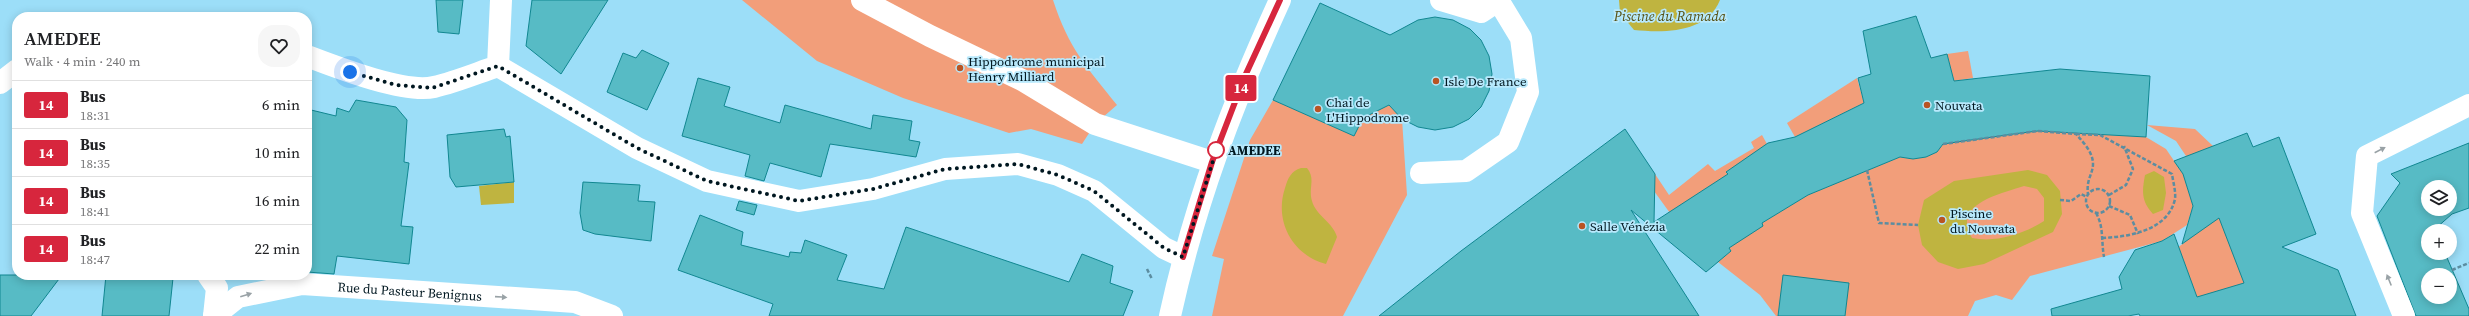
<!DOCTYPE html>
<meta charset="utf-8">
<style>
:root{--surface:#fff;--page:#f6f6f6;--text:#202124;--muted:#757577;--line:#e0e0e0}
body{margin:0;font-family:"Source Serif 4",serif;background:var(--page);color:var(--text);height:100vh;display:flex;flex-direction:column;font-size:15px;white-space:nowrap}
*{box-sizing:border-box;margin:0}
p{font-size:13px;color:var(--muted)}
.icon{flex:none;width:22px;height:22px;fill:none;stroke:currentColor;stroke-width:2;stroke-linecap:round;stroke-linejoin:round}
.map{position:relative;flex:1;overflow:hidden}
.drawer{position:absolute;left:12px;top:12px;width:300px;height:268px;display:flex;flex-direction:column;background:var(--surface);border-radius:16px;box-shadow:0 2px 10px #0003}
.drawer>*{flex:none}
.badge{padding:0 8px;border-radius:3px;font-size:14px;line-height:26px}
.buttons{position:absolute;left:2421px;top:180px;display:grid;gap:8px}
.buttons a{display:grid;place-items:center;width:36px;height:36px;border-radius:50%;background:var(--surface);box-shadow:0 2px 10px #0003;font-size:20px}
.you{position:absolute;width:20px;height:20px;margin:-10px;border:3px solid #fff;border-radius:50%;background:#1a73e8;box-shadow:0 0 0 6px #1a73e833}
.map>.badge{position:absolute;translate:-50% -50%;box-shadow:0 0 0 2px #fff}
.round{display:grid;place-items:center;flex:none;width:42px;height:42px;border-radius:16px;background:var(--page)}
.headline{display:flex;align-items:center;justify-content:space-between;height:68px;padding:0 12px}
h1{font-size:19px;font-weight:600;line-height:30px}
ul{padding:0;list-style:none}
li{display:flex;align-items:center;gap:12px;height:48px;padding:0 12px;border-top:1px solid var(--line)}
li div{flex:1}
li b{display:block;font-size:15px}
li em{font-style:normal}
li .badge{min-width:44px;font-weight:700;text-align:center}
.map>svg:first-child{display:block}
.green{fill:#f29e7a}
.water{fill:#bfb440;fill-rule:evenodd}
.building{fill:#57bbc5;stroke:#118791;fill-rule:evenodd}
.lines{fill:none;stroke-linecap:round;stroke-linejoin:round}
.path{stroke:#5c8da0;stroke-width:2.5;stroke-dasharray:4 2;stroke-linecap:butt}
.minor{stroke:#fff;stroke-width:22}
.oneway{fill:#99a2a6}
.line-casing{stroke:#fff;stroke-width:9}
.line{stroke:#d7263d;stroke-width:6}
.walk{stroke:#001720;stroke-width:4;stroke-dasharray:0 7.2}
.poi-dot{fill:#b95423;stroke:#b8e9fc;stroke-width:1.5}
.stop-dot{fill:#fff;stroke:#d7263d;stroke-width:2}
.labels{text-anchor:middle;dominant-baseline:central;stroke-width:3.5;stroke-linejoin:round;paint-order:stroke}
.poi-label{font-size:13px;fill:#001720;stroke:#b8e9fc;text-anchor:start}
.stop-label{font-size:13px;font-weight:bold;fill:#001720;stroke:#b8e9fc;text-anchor:start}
.street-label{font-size:13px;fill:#001720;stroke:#b8e9fc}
.water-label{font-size:14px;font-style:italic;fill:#565013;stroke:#b8e9fc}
</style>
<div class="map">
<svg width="2469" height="316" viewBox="0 0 2469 316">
<rect width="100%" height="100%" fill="#9cdef8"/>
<!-- green -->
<g class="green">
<path d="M 742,0 L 1053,0 C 1069,49 1086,66 1117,105 L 1095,124 L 1082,144 L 1031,129 L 1009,133 L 903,98 L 817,61 Z"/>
<path d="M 1968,51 L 1973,78 L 1954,81 L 1947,54 Z"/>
<path d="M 1857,78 L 1864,103 L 1795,137 L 1787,123 Z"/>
<path d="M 1273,100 L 1354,136 L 1363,118 L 1389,105 L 1402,119 L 1407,195 L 1343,316 L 1212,316 L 1224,259 L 1212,256 L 1250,140 Z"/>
<path d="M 2147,125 L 2195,129 L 2213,146 L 2263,316 L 2197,297 L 2183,259 L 2172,252 L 2198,232 L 2206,207 L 2192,165 L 2176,141 Z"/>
<path d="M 2038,131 L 2146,137 L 2166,149 L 2183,174 L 2193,206 L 2187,225 L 2162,241 L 2030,276 L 2012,300 L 1996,295 L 1975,301 L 1968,316 L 1776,316 L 1760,295 L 1718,262 L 1731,251 L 1729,248 L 1762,223 L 1808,195 L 1900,157 L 1913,159 L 1926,157 L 1937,152 L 1943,144 Z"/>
<path d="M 1762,135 L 1767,144 L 1727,173 L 1728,174 L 1675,220 L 1654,191 L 1655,174 L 1669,195 L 1708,164 L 1715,171 L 1754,148 L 1751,142 Z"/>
</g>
<!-- water -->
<g class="water">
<path d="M 1619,0 L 1720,0 C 1707,33 1665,33 1634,30 L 1620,13 Z"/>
<path d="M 1301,168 L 1307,168 C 1316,179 1308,188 1312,201 C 1316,216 1333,222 1337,237 L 1326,264 C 1292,255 1274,221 1285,188 C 1288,178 1291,171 1301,168 Z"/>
<path d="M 2028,170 L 2047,175 L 2060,191 L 2062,214 L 2053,232 L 1984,264 L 1958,269 L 1938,262 L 1922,245 L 1918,225 L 1924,200 L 1954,181 ZM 2024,186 L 2037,189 L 2044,198 L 2044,221 C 2024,234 1996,243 1972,238 C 1951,204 2000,194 2024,186 Z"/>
<path d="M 2154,171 L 2164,177 L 2166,193 L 2163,210 L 2153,214 C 2141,201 2142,191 2145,175 Z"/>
<path d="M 514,182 L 514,203 L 481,205 L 479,186 Z"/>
</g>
<!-- building -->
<g class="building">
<path d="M 436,0 L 463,0 L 459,34 L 438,32 Z"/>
<path d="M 532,0 L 608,0 L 561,74 L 526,46 Z"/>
<path d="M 1320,3 L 1390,35 L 1418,20 L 1435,17 L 1453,20 L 1470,29 L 1481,40 L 1489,56 L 1492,74 L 1489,91 L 1481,107 L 1469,119 L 1453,127 L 1435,130 L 1418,127 L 1402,119 L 1389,105 L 1363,118 L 1354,136 L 1273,100 Z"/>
<path d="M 1916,16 L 1931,58 L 1947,54 L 1954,81 L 2060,69 L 2150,76 L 2146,137 L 2038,131 L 2021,133 L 1943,144 L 1937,152 L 1926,157 L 1913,159 L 1900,157 L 1808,195 L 1762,223 L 1763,226 L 1729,248 L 1731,251 L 1706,272 L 1631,210 L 1699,316 L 1379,316 L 1461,251 L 1625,129 L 1655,174 L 1654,222 L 1728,174 L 1726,172 L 1768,143 L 1795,137 L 1864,103 L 1858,78 L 1871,74 L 1863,31 Z"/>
<path d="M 642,50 L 669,63 L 647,110 L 607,92 L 623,53 L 636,58 Z"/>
<path d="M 698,78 L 730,87 L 724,106 L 780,123 L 785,105 L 871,129 L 873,115 L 912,121 L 909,140 L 920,142 L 916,157 L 830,144 L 821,177 L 770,163 L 764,181 L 745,176 L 750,155 L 682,136 Z"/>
<path d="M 356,100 L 396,107 L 407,120 L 404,162 L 409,163 L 401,226 L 413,227 L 409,264 L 337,256 L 334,274 L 307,272 L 307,109 L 336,116 L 337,108 L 349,112 Z"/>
<path d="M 504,129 L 506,137 L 510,136 L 514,182 L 456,187 L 450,177 L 447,135 Z"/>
<path d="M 2247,133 L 2253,147 L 2279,137 L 2316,234 L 2282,247 L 2338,270 L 2356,316 L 2140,316 L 2139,314 L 2128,316 L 2052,316 L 2051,309 L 2122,289 L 2119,277 L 2135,250 L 2162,241 L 2174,234 L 2197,297 L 2244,283 L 2219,218 L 2182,244 L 2193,206 L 2183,174 L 2174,161 Z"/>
<path d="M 2469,143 L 2469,208 L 2452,214 L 2435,229 L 2436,231 L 2428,231 L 2428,253 L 2445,253 L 2469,309 L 2469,316 L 2416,316 L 2377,216 L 2400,183 L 2391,174 ZM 2428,187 L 2450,187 L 2450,209 L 2428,209 ZM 2428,275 L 2450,275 L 2450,297 L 2428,297 Z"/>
<path d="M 583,182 L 640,185 L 638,201 L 655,202 L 651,241 L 595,234 L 583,230 L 580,213 Z"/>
<path d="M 739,201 L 757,205 L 754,215 L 736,210 Z"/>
<path d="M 700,215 L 743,232 L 741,245 L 789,257 L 790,252 L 801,253 L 805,240 L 847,255 L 837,280 L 884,289 L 906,227 L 1069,282 L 1082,254 L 1113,266 L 1110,283 L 1133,291 L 1123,316 L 769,316 L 773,304 L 678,270 Z"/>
<path d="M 0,275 L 62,275 L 31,316 L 0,316 Z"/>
<path d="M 106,275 L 141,275 L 173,278 L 169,316 L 102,316 Z"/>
<path d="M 1783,275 L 1849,283 L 1845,316 L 1778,316 Z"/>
</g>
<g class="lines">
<!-- path -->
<g class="path">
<path d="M 2076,134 L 2100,135 L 2172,174 C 2173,181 2176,192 2175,199 C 2168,231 2128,237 2101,238"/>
<path d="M 1943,144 L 2038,131 L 2076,134 C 2083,142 2093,152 2093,164 C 2093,174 2086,179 2088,194"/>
<path d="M 1867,170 L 1879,223 L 1918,225"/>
<circle cx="2098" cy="201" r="12"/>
<path d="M 2109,195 L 2126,185 L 2133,169 L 2124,146"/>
<path d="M 2060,200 L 2071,201 L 2081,194 L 2087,197"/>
<path d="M 2109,206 L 2130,215 L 2138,234"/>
<path d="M 2096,213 C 2104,227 2101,240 2104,257"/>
<path d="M 1147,269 L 1152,279"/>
<path d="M 2452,270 L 2469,263"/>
</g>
<!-- minor -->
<g class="minor">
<path d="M 862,0 L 930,36 L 1024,81 L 1095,124 L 1212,162"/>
<path d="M 1441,0 L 1481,12 L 1499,0"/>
<path d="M 307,56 C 336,67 405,94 434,87 C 456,82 477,73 498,66 L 501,0"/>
<path d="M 498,66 L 637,148 L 707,181 L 799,201 L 873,189 L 945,169 L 1018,164 L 1058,175 L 1094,191 L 1164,248 L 1183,257"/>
<path d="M 0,83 L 17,70"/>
<path d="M 1421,173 L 1466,171 L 1508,142 L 1528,92 L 1521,38 L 1498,0"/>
<path d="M 208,275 L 217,288 L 214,316"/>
<path id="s1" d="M 214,316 L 238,297 L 302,284 L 575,302 L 612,316"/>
<path d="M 1170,316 C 1195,202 1232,105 1280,0"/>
<path d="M 2404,316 L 2362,213 L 2367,156 L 2469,105"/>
</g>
</g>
<!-- one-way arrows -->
<defs><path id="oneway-solid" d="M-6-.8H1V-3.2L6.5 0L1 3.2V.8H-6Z"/></defs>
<g class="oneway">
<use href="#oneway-solid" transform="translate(2380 150) rotate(-27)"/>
<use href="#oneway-solid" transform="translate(2389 280) rotate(-112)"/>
<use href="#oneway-solid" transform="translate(246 295) rotate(-17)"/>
<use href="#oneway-solid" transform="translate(501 297) rotate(4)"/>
</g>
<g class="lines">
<defs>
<path id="line" d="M 1183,257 L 1212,162 L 1245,76 L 1280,0"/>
</defs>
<!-- line casing -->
<use href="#line" class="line-casing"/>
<!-- line -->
<use href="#line" class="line"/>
<!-- walk -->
<path class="walk" d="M 350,72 L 396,85 L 432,88 L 498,66 L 637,148 L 707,181 L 799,201 L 873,189 L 945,169 L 1018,164 L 1058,175 L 1094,191 L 1164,248 L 1183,257 L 1217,148 L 1216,150"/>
</g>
<!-- markers -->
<g class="poi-dot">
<circle cx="960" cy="68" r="4"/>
<circle cx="1436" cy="81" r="4"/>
<circle cx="1927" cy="105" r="4"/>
<circle cx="1318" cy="109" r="4"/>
<circle cx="1942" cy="220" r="4"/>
<circle cx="1582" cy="226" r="4"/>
</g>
<circle class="stop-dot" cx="1216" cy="150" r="8"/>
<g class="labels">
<!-- poi labels -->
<g class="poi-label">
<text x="968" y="61">Hippodrome municipal<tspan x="968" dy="15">Henry Milliard</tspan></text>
<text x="1444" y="81">Isle De France</text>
<text x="1326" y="102">Chai de<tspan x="1326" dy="15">L'Hippodrome</tspan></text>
<text x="1935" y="105">Nouvata</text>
<text x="1950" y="213">Piscine<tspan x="1950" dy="15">du Nouvata</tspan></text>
<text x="1590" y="226">Salle Vénézia</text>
</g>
<!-- stop labels -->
<g class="stop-label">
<text x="1228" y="150">AMEDEE</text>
</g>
<!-- street labels -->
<g class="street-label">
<text stroke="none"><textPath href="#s1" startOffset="204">Rue du Pasteur Benignus</textPath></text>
</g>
<!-- water labels -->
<g class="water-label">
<text x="1670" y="16">Piscine du Ramada</text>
</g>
</g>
</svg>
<div class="buttons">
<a><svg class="icon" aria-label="layers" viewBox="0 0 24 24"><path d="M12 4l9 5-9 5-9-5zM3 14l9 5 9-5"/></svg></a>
<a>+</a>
<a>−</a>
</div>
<div class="you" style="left:350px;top:72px"></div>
<b class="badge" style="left:1241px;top:88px;background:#d7263d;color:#fff">14</b>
<section class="drawer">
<div class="headline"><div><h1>AMEDEE</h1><p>Walk · 4 min · 240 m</p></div><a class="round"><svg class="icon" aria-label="heart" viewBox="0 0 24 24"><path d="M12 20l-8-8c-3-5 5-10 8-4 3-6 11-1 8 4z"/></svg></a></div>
<ul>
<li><span class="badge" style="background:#d7263d;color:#fff">14</span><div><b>Bus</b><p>18:31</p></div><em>6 min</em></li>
<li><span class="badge" style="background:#d7263d;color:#fff">14</span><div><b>Bus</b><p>18:35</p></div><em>10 min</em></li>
<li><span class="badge" style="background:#d7263d;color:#fff">14</span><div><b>Bus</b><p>18:41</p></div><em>16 min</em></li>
<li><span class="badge" style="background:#d7263d;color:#fff">14</span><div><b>Bus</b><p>18:47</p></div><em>22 min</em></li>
</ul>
</section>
</div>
